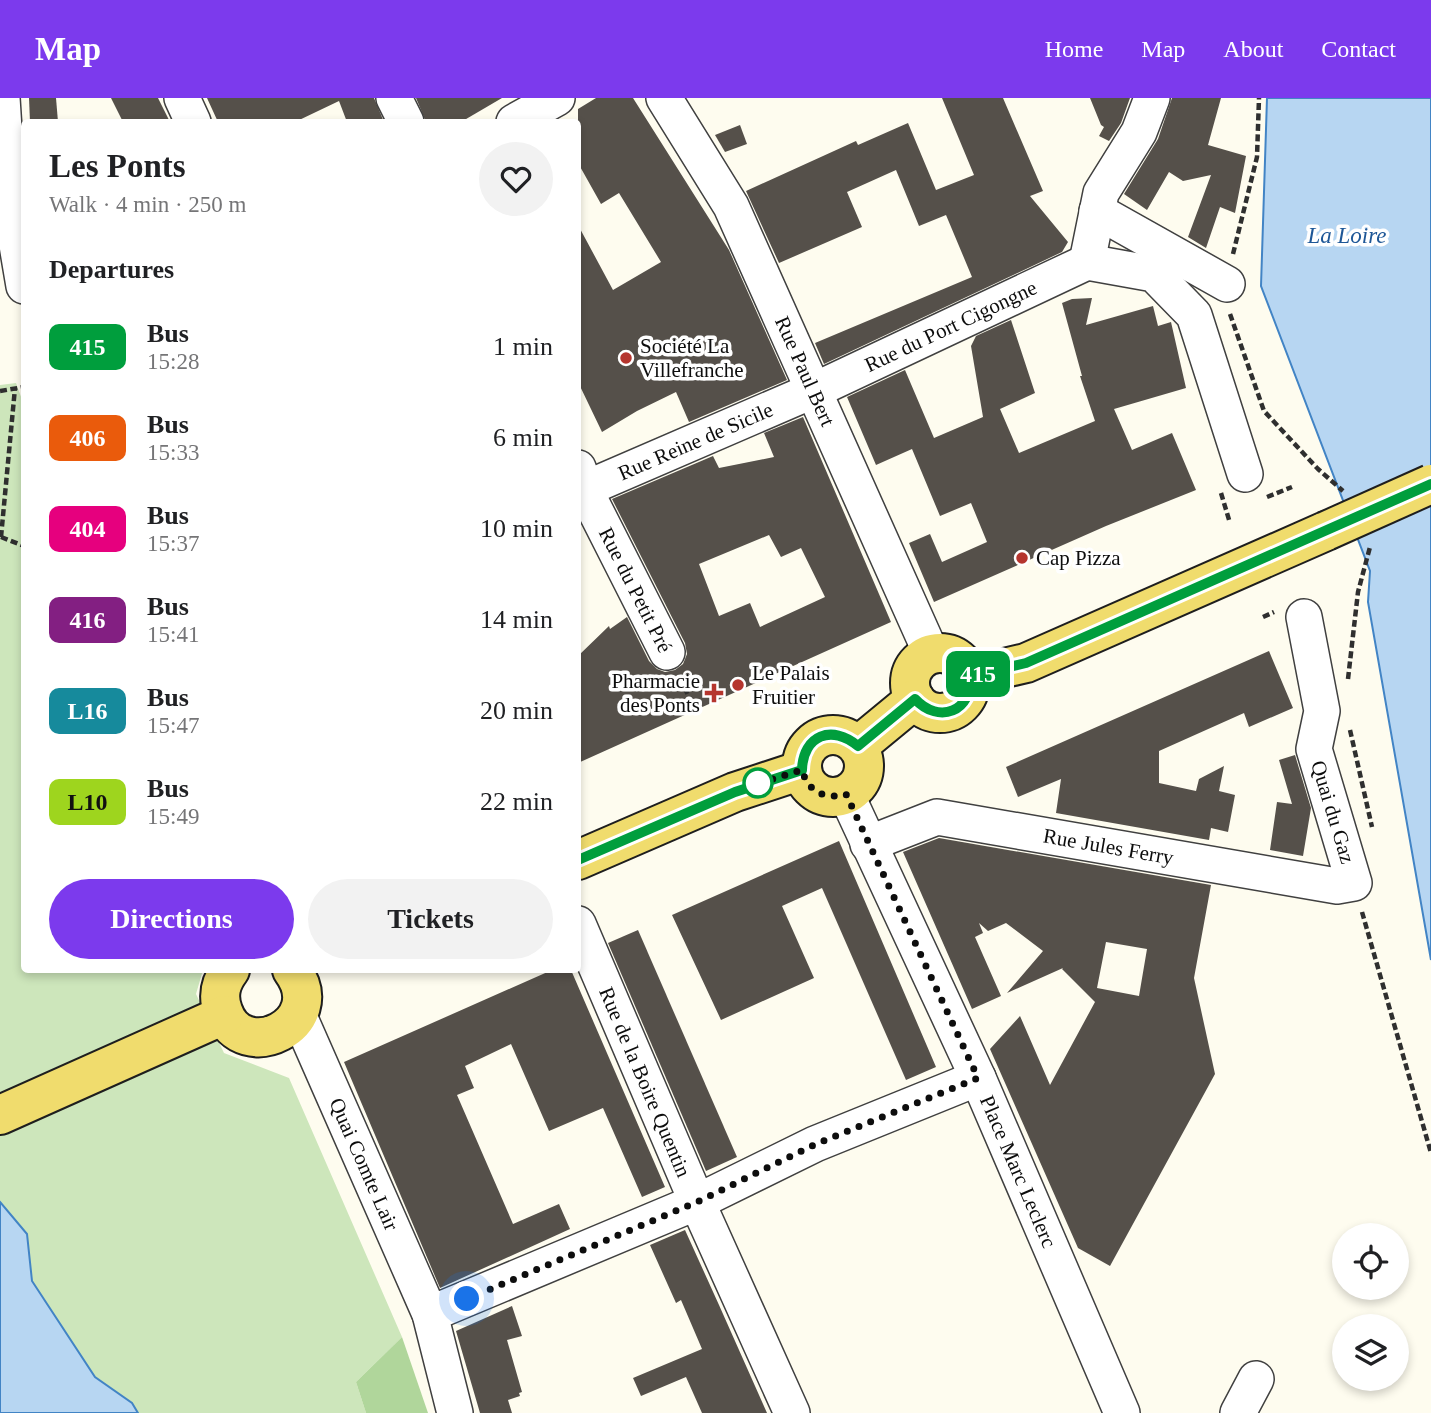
<!DOCTYPE html>
<meta charset="utf-8">
<style>
:root{--surface:#fff;--page:#f2f2f2;--text:#202124;--muted:#757577;--accent:#7c3aed}
body{margin:0;font-family:Georgia,serif;background:var(--page);color:var(--text);height:100vh;display:flex;flex-direction:column;font-size:26px;white-space:nowrap}
*{box-sizing:border-box;margin:0}
p{font-size:23px;color:var(--muted)}
.icon{flex:none;width:38px;height:38px;fill:none;stroke:currentColor;stroke-width:2;stroke-linecap:round;stroke-linejoin:round}
.map{position:relative;flex:1;overflow:hidden}
.details{position:absolute;left:21px;top:21px;width:560px;height:854px;display:flex;flex-direction:column;background:var(--surface);border-radius:7px;box-shadow:0 4px 10px #0003}
.details>*{flex:none}
.badge{padding:0 14px;border-radius:10px;font-size:24px;line-height:46px}
.controls{position:absolute;left:1332px;top:1125px;display:grid;gap:14px}
.controls a{display:grid;place-items:center;width:77px;height:77px;border-radius:50%;background:var(--surface);box-shadow:0 4px 10px #0003;font-size:35px}
.you{position:absolute;width:35px;height:35px;margin:-18px;border:5px solid #fff;border-radius:50%;background:#1a73e8;box-shadow:0 0 0 10px #1a73e833}
.map>.badge{position:absolute;translate:-50% -50%;box-shadow:0 0 0 4px #fff}
h2{padding:0 28px;font-size:26px;line-height:63px}
.round{display:grid;place-items:center;flex:none;width:74px;height:74px;border-radius:37px;background:var(--page)}
.headline{display:flex;align-items:center;justify-content:space-between;height:119px;padding:0 28px}
h1{font-size:33px;font-weight:600;line-height:52px}
.cta{display:flex;gap:14px;margin-top:auto;padding:14px 28px}
.cta a{flex:1;height:80px;border-radius:42px;background:var(--accent);color:#fff;font-size:28px;font-weight:600;line-height:80px;text-align:center}
.cta a+a{background:var(--page);color:var(--text)}
ul{padding:0;list-style:none}
li{display:flex;align-items:center;gap:21px;height:91px;padding:0 28px}
li div{flex:1}
li b{display:block;font-size:26px}
li em{font-style:normal}
li .badge{min-width:77px;font-weight:700;text-align:center}
header{display:flex;align-items:center;gap:42px;box-sizing:border-box;height:98px;padding:0 35px;background:var(--accent);color:#fff}
header strong{font-size:33px}
nav{display:flex;gap:38px;margin-inline-start:auto;font-size:24px}
.map>svg:first-child{display:block}
.green{fill:#cde6bb}
.forest{fill:#b0d69b}
.water{fill:#b7d6f2;stroke:#4284c5;stroke-width:2}
.building{fill:#55504a;fill-rule:evenodd}
.lines{fill:none;stroke-linecap:round;stroke-linejoin:round}
.minor-casing{stroke:#404040;stroke-width:38}
.major-casing{stroke:#1e1e1e;stroke-width:42}
.path{stroke:#2f2f2f;stroke-width:4.5;stroke-dasharray:7 3.5;stroke-linecap:butt}
.minor{stroke:#fff;stroke-width:35}
.major{stroke:#f0dc6d;stroke-width:38}
.major-bridge-casing{stroke:#1e1e1e;stroke-width:42;stroke-linecap:butt}
.major-bridge{stroke:#f0dc6d;stroke-width:38}
.line-casing{stroke:#fff;stroke-width:16}
.line{stroke:#009e3d;stroke-width:10}
.walk{stroke:#0d0d0d;stroke-width:7;stroke-dasharray:0 12.6}
.poi-dot{fill:#b5352e;stroke:#fff;stroke-width:2.5}
.stop-dot{fill:#fff;stroke:#009e3d;stroke-width:3.5}
.labels{text-anchor:middle;dominant-baseline:central;stroke-width:7;stroke-linejoin:round;paint-order:stroke}
.street-label{font-size:21px;fill:#0d0d0d;stroke:#fff}
.poi-label{font-size:21px;fill:#0d0d0d;stroke:#fff;text-anchor:start}
.water-label{font-size:23px;font-style:italic;fill:#1e5797;stroke:#fff}
</style>
<header>
<strong>Map</strong>
<nav><a>Home</a><a>Map</a><a>About</a><a>Contact</a></nav>
</header>
<div class="map">
<svg width="1431" height="1315" viewBox="0 0 1431 1315">
<rect width="100%" height="100%" fill="#fefcef"/>
<!-- green -->
<path class="green" d="M 16,285 L 24,307 L 24,872 L 203,872 L 196,896 L 224,955 L 289,980 L 402,1239 L 356,1284 L 366,1315 L 138,1315 L 132,1305 L 95,1279 L 32,1183 L 27,1136 L 0,1104 L 0,287 Z"/>
<!-- forest -->
<path class="forest" d="M 402,1239 L 428,1315 L 366,1315 L 356,1284 Z"/>
<!-- water -->
<g class="water">
<path d="M 1267,0 L 1431,0 L 1431,862 L 1368,504 L 1370,473 L 1261,188 Z"/>
<path d="M 0,1104 L 27,1136 L 32,1183 L 95,1279 L 132,1305 L 138,1315 L 0,1315 Z"/>
</g>
<!-- building -->
<g class="building">
<path d="M 29,0 L 56,0 L 58,24 L 30,24 Z"/>
<path d="M 111,0 L 158,0 L 170,24 L 123,24 Z"/>
<path d="M 207,0 L 374,0 L 384,24 L 347,24 L 339,3 L 295,24 L 218,24 Z"/>
<path d="M 416,0 L 502,0 L 461,24 L 426,24 Z"/>
<path d="M 596,0 L 633,0 L 729,152 L 787,282 L 689,324 L 676,294 L 637,313 L 602,334 L 578,284 L 578,127 L 613,192 L 661,164 L 619,95 L 601,106 L 578,65 L 578,11 Z"/>
<path d="M 942,0 L 1003,0 L 1043,93 L 1030,98 L 1068,144 L 1062,154 L 824,266 L 815,245 L 972,179 L 946,117 L 919,128 L 896,72 L 847,94 L 862,129 L 779,165 L 746,93 L 856,43 L 858,47 L 908,25 L 936,92 L 974,77 Z"/>
<path d="M 1090,0 L 1130,0 L 1121,25 L 1109,43 L 1099,38 L 1104,29 L 1101,27 Z"/>
<path d="M 1172,0 L 1221,0 L 1208,47 L 1246,58 L 1235,115 L 1220,109 L 1206,150 L 1188,139 L 1211,77 L 1183,83 L 1169,74 L 1147,112 L 1124,96 L 1158,41 Z"/>
<path d="M 740,27 L 747,46 L 725,54 L 715,37 Z"/>
<path d="M 1092,200 L 1086,227 L 1153,208 L 1158,228 L 1171,224 L 1186,290 L 1114,311 L 1132,352 L 1172,335 L 1196,392 L 1106,428 L 934,504 L 909,445 L 930,436 L 942,464 L 987,444 L 971,405 L 940,418 L 912,351 L 876,367 L 847,299 L 905,272 L 934,340 L 983,319 L 971,248 L 976,238 L 1011,222 L 1035,295 L 1000,311 L 1019,355 L 1095,323 L 1080,278 L 1082,278 L 1062,205 L 1072,201 Z"/>
<path d="M 803,319 L 891,524 L 578,665 L 578,558 L 609,528 L 610,531 L 627,519 L 649,563 L 657,571 L 665,574 L 675,572 L 683,566 L 687,556 L 685,545 L 612,401 L 713,358 L 719,370 L 774,359 L 764,335 ZM 769,437 L 781,459 L 801,450 L 825,499 L 760,529 L 750,505 L 719,518 L 699,466 Z"/>
<path d="M 1269,553 L 1293,610 L 1249,629 L 1244,615 L 1159,653 L 1159,685 L 1196,693 L 1199,681 L 1224,668 L 1219,693 L 1235,697 L 1228,734 L 1211,730 L 1209,742 L 1056,715 L 1061,681 L 1018,699 L 1006,669 Z"/>
<path d="M 1295,657 L 1311,710 L 1303,758 L 1270,752 L 1277,704 L 1292,706 L 1279,662 Z"/>
<path d="M 939,740 L 1211,787 L 1194,880 L 1215,976 L 1110,1168 L 1078,1150 L 990,951 L 1020,918 L 1050,987 L 1095,904 L 1062,871 L 1063,870 L 1007,895 L 1043,853 L 1006,825 L 988,833 L 979,825 L 983,835 L 975,839 L 1001,898 L 972,911 L 903,754 ZM 1106,844 L 1147,851 L 1139,898 L 1097,890 Z"/>
<path d="M 839,743 L 936,969 L 906,982 L 822,790 L 782,808 L 814,880 L 721,922 L 672,817 Z"/>
<path d="M 638,832 L 737,1059 L 706,1073 L 608,845 Z"/>
<path d="M 552,872 L 571,872 L 665,1089 L 642,1099 L 603,1010 L 549,1033 L 511,946 L 465,968 L 474,990 L 457,997 L 513,1126 L 559,1106 L 570,1131 L 440,1190 L 344,964 Z"/>
<path d="M 685,1132 L 719,1207 L 767,1315 L 702,1315 L 686,1279 L 641,1298 L 633,1280 L 702,1251 L 681,1202 L 676,1205 L 650,1147 Z"/>
<path d="M 512,1208 L 522,1238 L 507,1242 L 522,1294 L 519,1295 L 520,1298 L 508,1302 L 512,1315 L 480,1315 L 456,1233 Z"/>
</g>
<g class="lines">
<defs>
<g id="minor">
<path d="M 2,0 L 8,94 L 24,188"/>
<path d="M 182,0 L 193,24"/>
<path d="M 394,0 L 406,24"/>
<path id="s1" d="M 664,0 L 731,108 L 931,555"/>
<path d="M 514,24 L 557,0"/>
<path d="M 1097,113 L 1227,186"/>
<path d="M 1087,164 L 1154,176 L 1194,217 L 1245,376"/>
<path d="M 1087,164 L 1101,95 L 1139,34 L 1152,0"/>
<path id="s2" d="M 578,370 L 590,402 L 667,554"/>
<path id="s3" d="M 578,394 L 828,286 L 1087,164"/>
<path id="s4" d="M 846,696 L 978,980 L 1122,1315"/>
<path id="s5" d="M 868,746 L 937,719 L 1337,788 L 1354,785 L 1314,651 L 1322,613 L 1304,519"/>
<path id="s6" d="M 298,916 L 430,1216 L 455,1315"/>
<path d="M 430,1216 L 697,1104 L 578,826"/>
<path d="M 792,1315 L 697,1104 L 815,1046 L 978,980"/>
<path d="M 1238,1315 L 1256,1281"/>
</g>
<g id="major">
<circle cx="940" cy="585" r="30"/>
<path d="M 970,578 L 1026,565 L 1326,433"/>
<circle cx="833" cy="668" r="31"/>
<path d="M 858,648 L 915,601"/>
<path d="M 578,762 L 735,694 L 802,672"/>
<path d="M 230,872 C 221,884 217,897 223,913 C 242,969 332,926 292,872"/>
<path d="M 0,1017 L 224,917"/>
</g>
</defs>
<!-- minor casing -->
<use href="#minor" class="minor-casing"/>
<!-- major casing -->
<use href="#major" class="major-casing"/>
<!-- path -->
<g class="path">
<path d="M 1233,156 L 1257,59 L 1259,0"/>
<path d="M 1230,216 L 1264,313 L 1318,371 L 1343,393"/>
<path d="M 0,293 L 24,289"/>
<path d="M 1221,395 L 1230,425"/>
<path d="M 1267,399 L 1292,389"/>
<path d="M 1,439 L 15,290"/>
<path d="M 1,439 L 24,448"/>
<path d="M 1263,519 L 1274,514"/>
<path d="M 680,580 L 696,614"/>
<path d="M 1348,581 L 1358,494 L 1370,449"/>
<path d="M 1350,632 L 1372,729"/>
<path d="M 1362,814 L 1431,1055"/>
</g>
<!-- minor -->
<use href="#minor" class="minor"/>
<!-- major -->
<use href="#major" class="major"/>
<defs>
<path id="major-bridge" d="M 1326,433 L 1431,386"/>
</defs>
<!-- major-bridge casing -->
<use href="#major-bridge" class="major-bridge-casing"/>
<!-- major-bridge -->
<use href="#major-bridge" class="major-bridge"/>
</g>
<g class="lines">
<defs>
<path id="line" d="M 578,762 L 735,694 L 802,672 C 803,637 832,626 858,648 L 915,601 C 939,627 973,613 970,578 L 1026,565 L 1431,386"/>
</defs>
<!-- line casing -->
<use href="#line" class="line-casing"/>
<!-- line -->
<use href="#line" class="line"/>
<!-- walk -->
<path class="walk" d="M 467,1201 L 697,1104 L 816,1046 L 978,980 L 846,696 C 825,702 808,694 802,672 L 756,686 L 758,685"/>
</g>
<!-- markers -->
<g class="poi-dot">
<circle cx="626" cy="260" r="7"/>
<circle cx="1022" cy="460" r="7"/>
<circle cx="738" cy="587" r="7"/>
<path d="M710.5 584.5h7v7h7v7h-7v7h-7v-7h-7v-7h7z"/>
</g>
<circle class="stop-dot" cx="758" cy="685" r="14"/>
<g class="labels">
<!-- street labels -->
<g class="street-label">
<text stroke="none"><textPath href="#s3" startOffset="408">Rue du Port Cigongne</textPath></text>
<text stroke="none"><textPath href="#s1" startOffset="308">Rue Paul Bert</textPath></text>
<text stroke="none"><textPath href="#s3" startOffset="128">Rue Reine de Sicile</textPath></text>
<text stroke="none"><textPath href="#s2" startOffset="135">Rue du Petit Pré</textPath></text>
<text transform="translate(1333 714) rotate(73)">Quai du Gaz</text>
<text stroke="none"><textPath href="#s5" startOffset="248">Rue Jules Ferry</textPath></text>
<text transform="translate(645 984) rotate(67)">Rue de la Boire Quentin</text>
<text stroke="none"><textPath href="#s6" startOffset="164">Quai Comte Lair</textPath></text>
<text stroke="none"><textPath href="#s4" startOffset="415">Place Marc Leclerc</textPath></text>
</g>
<!-- poi labels -->
<g class="poi-label">
<text x="640" y="248">Société La<tspan x="640" dy="24">Villefranche</tspan></text>
<text x="1036" y="460">Cap Pizza</text>
<text x="752" y="575">Le Palais<tspan x="752" dy="24">Fruitier</tspan></text>
<text x="700" y="583" text-anchor="end">Pharmacie<tspan x="700" dy="24">des Ponts</tspan></text>
</g>
<!-- water labels -->
<g class="water-label">
<text x="1347" y="137">La Loire</text>
</g>
</g>
</svg>
<div class="controls">
<a><svg class="icon" aria-label="locate" viewBox="0 0 24 24"><circle cx="12" cy="12" r="6"/><path d="M12 2v4M12 18v4M2 12h4M18 12h4"/></svg></a>
<a><svg class="icon" aria-label="layers" viewBox="0 0 24 24"><path d="M12 4l9 5-9 5-9-5zM3 14l9 5 9-5"/></svg></a>
</div>
<div class="you" style="left:467px;top:1201px"></div>
<b class="badge" style="left:978px;top:576px;background:#009e3d;color:#fff">415</b>
<section class="details">
<div class="headline"><div><h1>Les Ponts</h1><p>Walk · 4 min · 250 m</p></div><a class="round"><svg class="icon" aria-label="heart" viewBox="0 0 24 24"><path d="M12 20l-8-8c-3-5 5-10 8-4 3-6 11-1 8 4z"/></svg></a></div>
<h2>Departures</h2>
<ul>
<li><span class="badge" style="background:#009e3d;color:#fff">415</span><div><b>Bus</b><p>15:28</p></div><em>1 min</em></li>
<li><span class="badge" style="background:#ea5b0c;color:#fff">406</span><div><b>Bus</b><p>15:33</p></div><em>6 min</em></li>
<li><span class="badge" style="background:#e6007e;color:#fff">404</span><div><b>Bus</b><p>15:37</p></div><em>10 min</em></li>
<li><span class="badge" style="background:#831f82;color:#fff">416</span><div><b>Bus</b><p>15:41</p></div><em>14 min</em></li>
<li><span class="badge" style="background:#168a9c;color:#fff">L16</span><div><b>Bus</b><p>15:47</p></div><em>20 min</em></li>
<li><span class="badge" style="background:#9ed51e;color:#111">L10</span><div><b>Bus</b><p>15:49</p></div><em>22 min</em></li>
</ul>
<div class="cta"><a>Directions</a><a>Tickets</a></div>
</section>
</div>
